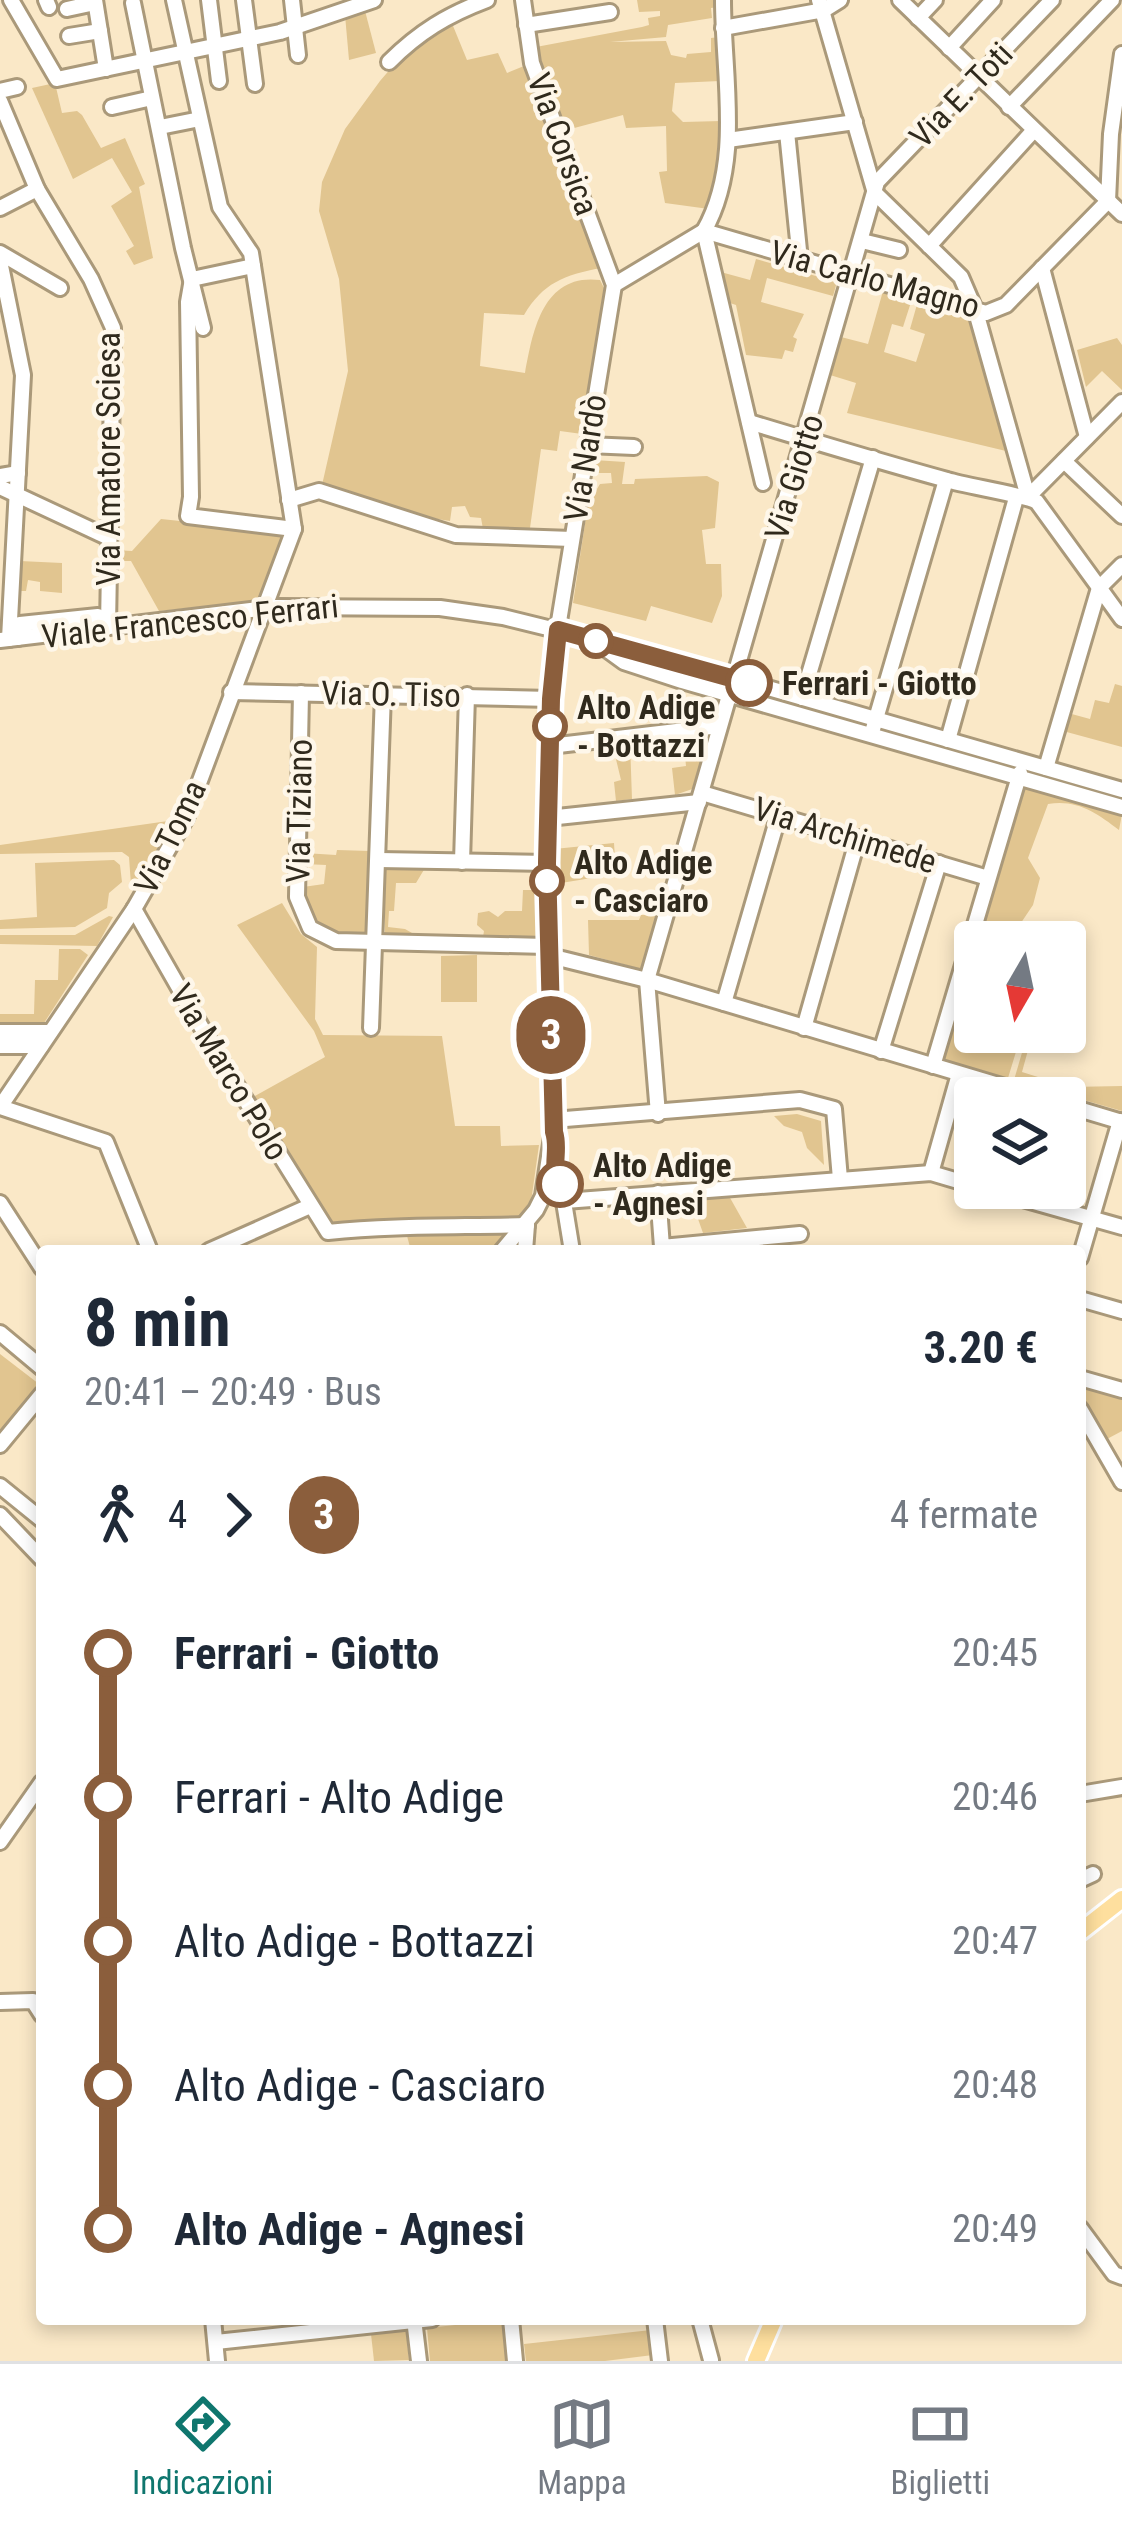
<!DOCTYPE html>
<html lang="it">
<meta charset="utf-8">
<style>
:root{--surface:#fff;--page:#f6f6f7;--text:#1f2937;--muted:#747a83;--line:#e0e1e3;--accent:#0f766e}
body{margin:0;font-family:"Roboto Condensed",sans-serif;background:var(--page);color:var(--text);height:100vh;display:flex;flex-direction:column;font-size:45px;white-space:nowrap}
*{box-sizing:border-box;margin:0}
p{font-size:39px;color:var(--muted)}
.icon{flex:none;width:66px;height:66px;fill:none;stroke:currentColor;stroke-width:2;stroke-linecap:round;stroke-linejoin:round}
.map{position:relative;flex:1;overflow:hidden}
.drawer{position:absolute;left:36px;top:1245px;width:1050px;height:1080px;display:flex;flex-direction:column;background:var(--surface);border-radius:12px;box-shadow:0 6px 18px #0003}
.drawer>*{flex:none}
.badge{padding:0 24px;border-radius:39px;font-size:42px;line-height:78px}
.needle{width:78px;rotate:189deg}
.controls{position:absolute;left:954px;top:921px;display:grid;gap:24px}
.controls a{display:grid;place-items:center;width:132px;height:132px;border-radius:12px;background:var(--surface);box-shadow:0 6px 18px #0003;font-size:60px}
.map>.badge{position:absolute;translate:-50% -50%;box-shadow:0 0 0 6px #fff}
.legs{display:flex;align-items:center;gap:18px;height:132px;padding:0 48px;font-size:39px}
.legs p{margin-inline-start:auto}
.overview{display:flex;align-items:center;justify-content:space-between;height:204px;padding:0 48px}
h1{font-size:66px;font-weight:700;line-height:90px}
ul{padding:0 48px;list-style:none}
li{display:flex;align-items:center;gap:42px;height:144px;font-size:45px}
li i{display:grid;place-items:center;width:18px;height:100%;margin:0 15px;background:currentColor}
li i::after{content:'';width:30px;height:30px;margin:-15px;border:9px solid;border-radius:50%;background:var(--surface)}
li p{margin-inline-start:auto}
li:first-child i{background:linear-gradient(#0000 50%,currentColor 0)}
li:last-child i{background:linear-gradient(currentColor 50%,#0000 0)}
.tab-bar{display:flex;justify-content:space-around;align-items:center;height:168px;border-top:3px solid var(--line);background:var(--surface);font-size:33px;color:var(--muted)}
.tab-bar a{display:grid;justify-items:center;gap:6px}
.tab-bar .on{color:var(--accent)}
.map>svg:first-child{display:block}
.green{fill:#e1c590}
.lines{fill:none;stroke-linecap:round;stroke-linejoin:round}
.minor-casing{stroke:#aa997a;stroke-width:20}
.major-casing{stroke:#fff;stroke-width:22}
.minor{stroke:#fff;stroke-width:14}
.major{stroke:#fedf9e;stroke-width:16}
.line-1-casing{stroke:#fff;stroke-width:27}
.line-1{stroke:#8b5e3c;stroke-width:18}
.stop-1-dot{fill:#fff;stroke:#8b5e3c;stroke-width:6}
.labels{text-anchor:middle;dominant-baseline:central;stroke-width:9;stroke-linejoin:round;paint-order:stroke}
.street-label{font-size:33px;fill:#302a1d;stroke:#fef7ea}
.stop-label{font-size:33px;font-weight:bold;fill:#302a1d;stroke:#fef7ea;text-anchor:start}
</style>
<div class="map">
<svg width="1122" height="2361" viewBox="0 0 1122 2361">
<rect width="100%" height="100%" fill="#fae8c7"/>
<!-- green -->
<g class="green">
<path d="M 637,0 L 718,0 L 718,7 L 711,8 L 712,18 L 668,25 L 666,37 L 610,42 L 666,41 L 671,55 L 686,58 L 687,54 L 711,52 L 711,38 L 719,37 L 720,81 L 675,83 L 672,111 L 683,122 L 721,121 L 723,152 L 709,209 L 665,203 L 659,172 L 667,171 L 666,126 L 626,128 L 623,115 L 563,131 L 532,43 L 536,47 L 642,27 L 649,25 L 648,18 L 660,16 L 660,11 L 639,12 Z"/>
<path d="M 364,7 L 376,53 L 349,60 L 345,15 Z"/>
<path d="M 451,21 L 467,60 L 498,53 L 507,73 L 524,66 L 601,268 C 564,275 543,283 524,315 L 484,313 L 480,366 L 525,373 C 533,330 543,273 600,280 L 604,288 L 582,434 L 560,431 L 557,451 L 541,449 L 530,528 L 483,529 L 481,518 L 470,517 L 465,506 L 452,507 L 450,521 L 431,518 L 429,524 L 322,485 L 348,371 L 339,279 L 319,211 L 322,182 L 345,129 L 380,81 L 410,46 Z"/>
<path d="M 55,83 L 62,113 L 77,111 L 82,115 L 101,148 L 125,138 L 145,184 L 139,187 L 153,258 L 134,265 L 126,251 L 134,246 L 111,206 L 132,192 L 112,158 L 73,179 L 32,88 Z"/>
<path d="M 756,259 L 837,282 L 833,296 L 767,278 L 761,302 L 804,314 L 793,337 L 797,339 L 793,352 L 785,350 L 782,359 L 746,355 L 736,305 L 724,301 L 717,271 L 750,280 Z"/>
<path d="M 883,291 L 912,299 L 903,327 L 892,324 L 884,352 L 916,362 L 925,334 L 910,329 L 918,301 L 970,316 L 1006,451 L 847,413 L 856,383 L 830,375 L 841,337 L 868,344 Z"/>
<path d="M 1117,338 L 1122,345 L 1122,390 L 1102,371 L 1086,387 L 1077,350 Z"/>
<path d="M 594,460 L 625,462 L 622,484 L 634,484 L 635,479 L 707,476 L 719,482 L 715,528 L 702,530 L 706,564 L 721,564 L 722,596 L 712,623 L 651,606 L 646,621 L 573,603 L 588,504 L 600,484 L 612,483 L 611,473 L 593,473 Z"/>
<path d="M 161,519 L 286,532 L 258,601 L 159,611 L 131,561 L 114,561 L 114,550 L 132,551 Z"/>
<path d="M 20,561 L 62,563 L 62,593 L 40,591 L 40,582 L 28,580 L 26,591 L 18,591 Z"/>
<path d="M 1115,684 L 1122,686 L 1122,747 L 1063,731 L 1068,713 L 1090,719 L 1095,700 L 1109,703 Z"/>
<path d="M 692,735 L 708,747 L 698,787 L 675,795 L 672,768 L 686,766 L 683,736 Z"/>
<path d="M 630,742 L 632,799 L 616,801 L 614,782 L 621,780 L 614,751 L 597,752 L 597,746 Z"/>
<path d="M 1024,785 L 1122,814 L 1119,830 C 1097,813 1077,799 1048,804 L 1028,858 L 1040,878 L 1033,905 L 1008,942 L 977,942 Z"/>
<path d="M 175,820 L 135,885 L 131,885 L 129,857 L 122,852 L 0,854 L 0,845 Z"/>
<path d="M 614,843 L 616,874 L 555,884 L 554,849 Z"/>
<path d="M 337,850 L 370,851 L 367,935 C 328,933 306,931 303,887 L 324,884 L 326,865 L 304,864 L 304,853 L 336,855 Z"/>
<path d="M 114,860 L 120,865 L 122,882 L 109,893 L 107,908 L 75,927 L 0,929 L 0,920 L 37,917 L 35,863 Z"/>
<path d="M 385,863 L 442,865 L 425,868 L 416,883 L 396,883 L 394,911 L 389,911 L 388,927 L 405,929 L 419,937 L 385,936 Z"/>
<path d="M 523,890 L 537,890 L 538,938 L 483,937 L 484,931 L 477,925 L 478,913 L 489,911 L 498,917 L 505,911 L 522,911 Z"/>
<path d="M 282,903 L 301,934 L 317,947 L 315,1019 L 323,1035 L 442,1036 L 455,1126 L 500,1126 L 501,1146 L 539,1145 L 530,1209 L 519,1220 L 419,1225 L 395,1220 L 336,1225 L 327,1220 L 253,1097 L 325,1057 L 314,1031 L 237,925 Z"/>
<path d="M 641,915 L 659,915 L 641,969 L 589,955 L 588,920 L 639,920 Z"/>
<path d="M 109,916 L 113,917 L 97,946 L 0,944 L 0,935 L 75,935 Z"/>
<path d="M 59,949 L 80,949 L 88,955 L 44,1023 L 0,1023 L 0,1014 L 34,1014 L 35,980 L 58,980 Z"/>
<path d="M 975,950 L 975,1032 L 1022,1032 L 1008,1078 L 942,1059 Z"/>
<path d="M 477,955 L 477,1002 L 441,1002 L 441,956 Z"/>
<path d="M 1028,1032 L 1033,1032 L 1022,1072 L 1070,1087 L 1122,1086 L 1122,1111 L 1014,1080 Z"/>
<path d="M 797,1114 L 821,1121 L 824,1165 L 807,1148 L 802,1132 L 784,1126 L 774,1116 Z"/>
<path d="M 729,1196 L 747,1228 L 703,1233 L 692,1202 L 680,1202 L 678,1198 Z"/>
<path d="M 513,1227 L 492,1251 L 411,1251 L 406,1232 Z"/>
<path d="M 0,1354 L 39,1384 L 0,1431 Z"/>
<path d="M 1080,1387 L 1122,1398 L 1122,1431 L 1107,1439 L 1080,1394 Z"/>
<path d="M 502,2320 L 506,2361 L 430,2361 L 427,2328 Z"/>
<path d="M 406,2330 L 409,2360 L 374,2361 L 371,2334 Z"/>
<path d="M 651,2330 L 653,2355 L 605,2361 L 526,2361 L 524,2344 Z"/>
</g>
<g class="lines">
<defs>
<g id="minor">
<path d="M 11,0 L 57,79 L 280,32 L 374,0"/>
<path d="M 46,0 L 49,7"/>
<path d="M 95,0 L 106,69"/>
<path d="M 209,0 L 219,81"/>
<path d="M 244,0 L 255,84"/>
<path d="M 292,0 L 298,55"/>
<path d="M 523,0 L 532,63 L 614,285 L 554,652 C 544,811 545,972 554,1132 C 560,1150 550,1167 560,1183"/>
<path d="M 723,0 C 723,76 743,162 704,231 L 763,483"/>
<path d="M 819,0 L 875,193 L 961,277 L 976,312 L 1028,497 L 1122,402"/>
<path d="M 900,0 L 1122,214"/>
<path d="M 133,3 L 183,248 L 203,328"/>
<path d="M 67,9 L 95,3"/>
<path d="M 918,18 L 935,0"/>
<path d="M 526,25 L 610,12"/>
<path d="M 723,28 L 824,10 L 840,0"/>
<path d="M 69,36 L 100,31"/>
<path d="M 949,48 L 993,0"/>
<path d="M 389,62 C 419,32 447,15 487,0"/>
<path d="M 0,91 L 17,87"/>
<path d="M 0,101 L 37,189 L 91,279 L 113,328 L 108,627"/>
<path d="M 112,107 L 152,98"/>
<path d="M 1009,107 L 1112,0"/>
<path d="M 160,127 L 200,119"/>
<path d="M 787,132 L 800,260"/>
<path d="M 728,140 L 855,122"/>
<path d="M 1108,201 L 1111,134 L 1122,54"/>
<path d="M 0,208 L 37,189"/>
<path d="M 862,241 L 899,250"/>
<path d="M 929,246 L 1034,130"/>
<path d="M 0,253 L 60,288"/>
<path d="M 0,261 L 23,375 L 9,639"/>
<path d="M 1042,268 L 1087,437"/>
<path d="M 192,279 L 188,302 L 191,497 L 188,516 L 294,529"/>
<path d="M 192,279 L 253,266"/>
<path d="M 614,285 L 704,231 L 986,313 L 1006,305 L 1108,201"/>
<path d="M 749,422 C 815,442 881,462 947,480 C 966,486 1026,495 1037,502 L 1122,619"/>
<path d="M 588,445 L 634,447"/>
<path d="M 1064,461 L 1122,516"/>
<path d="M 0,476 L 18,473"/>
<path d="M 0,487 L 109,538"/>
<path d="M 289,500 L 319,491 L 456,535 L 572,539"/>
<path d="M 18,638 L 20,624 L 98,616 L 98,628"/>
<path d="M 0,640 L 276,607 L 440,608 L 503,617 L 629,648 L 1122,790"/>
<path d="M 602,646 L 624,662 L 682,681 L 1122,807"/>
<path d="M 231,692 L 551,699"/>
<path d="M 301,693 L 297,897 L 310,928 L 336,941 L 546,946"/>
<path d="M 802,698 L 873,458"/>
<path d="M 873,729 L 946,480"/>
<path d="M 948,740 L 1016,498"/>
<path d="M 550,746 L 719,726"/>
<path d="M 1046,768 L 1099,588 L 1122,565"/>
<path d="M 702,793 L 988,878"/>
<path d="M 548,818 L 699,802"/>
<path d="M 379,860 L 547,863"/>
<path d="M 462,862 L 467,695"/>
<path d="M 134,909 L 215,1051 L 328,1232 C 394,1225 460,1227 527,1225"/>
<path d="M 546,955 L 647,980 L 1042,1098"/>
<path d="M 724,1003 L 779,814"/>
<path d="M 371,1028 L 383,694"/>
<path d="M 804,1028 L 858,838"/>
<path d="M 0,1032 L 50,1032"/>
<path d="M 0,1046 L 41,1046"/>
<path d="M 881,1051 L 939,863"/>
<path d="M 933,1066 L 1020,773"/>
<path d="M 1065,1105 L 1122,1122"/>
<path d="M 0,1107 L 134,909 L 186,818 L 294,529 L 251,253 L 220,207 L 174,0"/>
<path d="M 0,1107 L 106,1142 L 150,1251"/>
<path d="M 658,1114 L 647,980 L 877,182 L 1052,0"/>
<path d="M 553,1120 L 800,1100 L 834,1109 L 840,1179"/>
<path d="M 931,1173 L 959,1074"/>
<path d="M 984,1188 L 1122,1227"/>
<path d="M 658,1193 L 662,1247 L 800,1234"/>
<path d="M 565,1201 L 931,1173 L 975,1186"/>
<path d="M 564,1202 L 572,1251"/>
<path d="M 0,1203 L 42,1268"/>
<path d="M 209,1251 L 310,1206"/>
<path d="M 502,1251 L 536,1210 L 543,1196 L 552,1137"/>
<path d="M 525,1251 L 527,1225"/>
<path d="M 1080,1258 L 1120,1121"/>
<path d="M 1080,1299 L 1122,1311"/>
<path d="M 0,1333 L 42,1368"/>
<path d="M 1080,1378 L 1122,1390"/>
<path d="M 1080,1409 L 1122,1482"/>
<path d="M 0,1445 L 42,1394"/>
<path d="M 0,1486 L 42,1520"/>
<path d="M 0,1515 L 42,1559"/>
<path d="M 1080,1794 L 1122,1787"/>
<path d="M 0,1842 L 42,1782"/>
<path d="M 1080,1880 L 1093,1874"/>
<path d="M 0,2002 L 33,2001 L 42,2015"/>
<path d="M 1080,2228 L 1114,2274 L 1122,2277"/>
<path d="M 213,2319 L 217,2361"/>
<path d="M 414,2319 L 419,2361"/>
<path d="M 511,2319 L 515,2361"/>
<path d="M 655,2319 L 660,2361"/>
<path d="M 700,2319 L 711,2360"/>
<path d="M 216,2342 L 432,2319"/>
</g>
<g id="major">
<path d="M 1080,1932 L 1122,1899"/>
<path d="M 756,2361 L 774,2319"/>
</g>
</defs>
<!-- minor casing -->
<use href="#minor" class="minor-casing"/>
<!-- major casing -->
<use href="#major" class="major-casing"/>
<!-- minor -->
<use href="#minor" class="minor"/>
<!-- major -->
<use href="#major" class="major"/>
</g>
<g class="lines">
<defs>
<path id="line-1" d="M 560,1184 C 550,1167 560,1150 554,1132 L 547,863 L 551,699 L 558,630 L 749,683"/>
</defs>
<!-- line-1 casing -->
<use href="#line-1" class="line-1-casing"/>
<!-- line-1 -->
<use href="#line-1" class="line-1"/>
</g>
<!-- markers -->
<g class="stop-1-dot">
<circle cx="596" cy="641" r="15"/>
<circle cx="749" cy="683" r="21"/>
<circle cx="550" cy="726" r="15"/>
<circle cx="547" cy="881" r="15"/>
<circle cx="560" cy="1184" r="21"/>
</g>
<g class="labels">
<!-- street labels -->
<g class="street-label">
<text transform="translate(961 95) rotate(-46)">Via E. Toti</text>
<text transform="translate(563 144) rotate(70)">Via Corsica</text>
<text transform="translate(875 279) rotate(15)">Via Carlo Magno</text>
<text transform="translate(585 458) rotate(-81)">Via Nardò</text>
<text transform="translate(108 459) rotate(-90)">Via Amatore Sciesa</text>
<text transform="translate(794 477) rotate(-73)">Via Giotto</text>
<text transform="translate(190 621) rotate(-6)">Viale Francesco Ferrari</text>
<text transform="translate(391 694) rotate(1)">Via O. Tiso</text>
<text transform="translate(299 811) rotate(-89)">Via Tiziano</text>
<text transform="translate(845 835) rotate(17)">Via Archimede</text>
<text transform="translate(170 837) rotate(-64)">Via Toma</text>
<text transform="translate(229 1072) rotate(59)">Via Marco Polo</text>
</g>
<!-- stop labels -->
<g class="stop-label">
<text x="782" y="683">Ferrari - Giotto</text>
<text x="577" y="707">Alto Adige<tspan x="577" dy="38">- Bottazzi</tspan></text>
<text x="574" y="862">Alto Adige<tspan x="574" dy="38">- Casciaro</tspan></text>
<text x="593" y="1165">Alto Adige<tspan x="593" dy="38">- Agnesi</tspan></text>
</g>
</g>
</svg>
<div class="controls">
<a><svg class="needle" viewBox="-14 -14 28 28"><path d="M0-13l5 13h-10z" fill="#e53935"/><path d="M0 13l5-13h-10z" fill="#747a83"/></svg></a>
<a><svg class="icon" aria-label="layers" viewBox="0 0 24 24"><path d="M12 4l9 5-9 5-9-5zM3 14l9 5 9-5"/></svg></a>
</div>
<b class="badge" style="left:551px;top:1035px;background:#8b5e3c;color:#fff">3</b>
<section class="drawer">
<div class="overview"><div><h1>8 min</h1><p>20:41 – 20:49 · Bus</p></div><b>3.20 €</b></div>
<div class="legs"><svg class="icon" aria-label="walk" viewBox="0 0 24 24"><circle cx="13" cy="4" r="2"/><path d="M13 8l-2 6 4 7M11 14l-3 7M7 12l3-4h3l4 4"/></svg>4<svg class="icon" aria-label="forward" viewBox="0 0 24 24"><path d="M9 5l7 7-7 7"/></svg><b class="badge" style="background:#8b5e3c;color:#fff">3</b><p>4 fermate</p></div>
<ul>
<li><i style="color:#8b5e3c"></i><b>Ferrari - Giotto</b><p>20:45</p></li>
<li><i style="color:#8b5e3c"></i><span>Ferrari - Alto Adige</span><p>20:46</p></li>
<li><i style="color:#8b5e3c"></i><span>Alto Adige - Bottazzi</span><p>20:47</p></li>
<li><i style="color:#8b5e3c"></i><span>Alto Adige - Casciaro</span><p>20:48</p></li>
<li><i style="color:#8b5e3c"></i><b>Alto Adige - Agnesi</b><p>20:49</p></li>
</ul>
</section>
</div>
<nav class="tab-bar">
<a class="on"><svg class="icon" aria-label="directions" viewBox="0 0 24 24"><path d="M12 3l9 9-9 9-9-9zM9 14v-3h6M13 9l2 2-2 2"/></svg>Indicazioni</a>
<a><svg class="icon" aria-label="map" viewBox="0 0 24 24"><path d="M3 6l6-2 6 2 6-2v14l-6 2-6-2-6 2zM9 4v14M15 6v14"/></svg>Mappa</a>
<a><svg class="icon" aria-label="tickets" viewBox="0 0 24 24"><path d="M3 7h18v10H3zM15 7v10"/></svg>Biglietti</a>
</nav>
